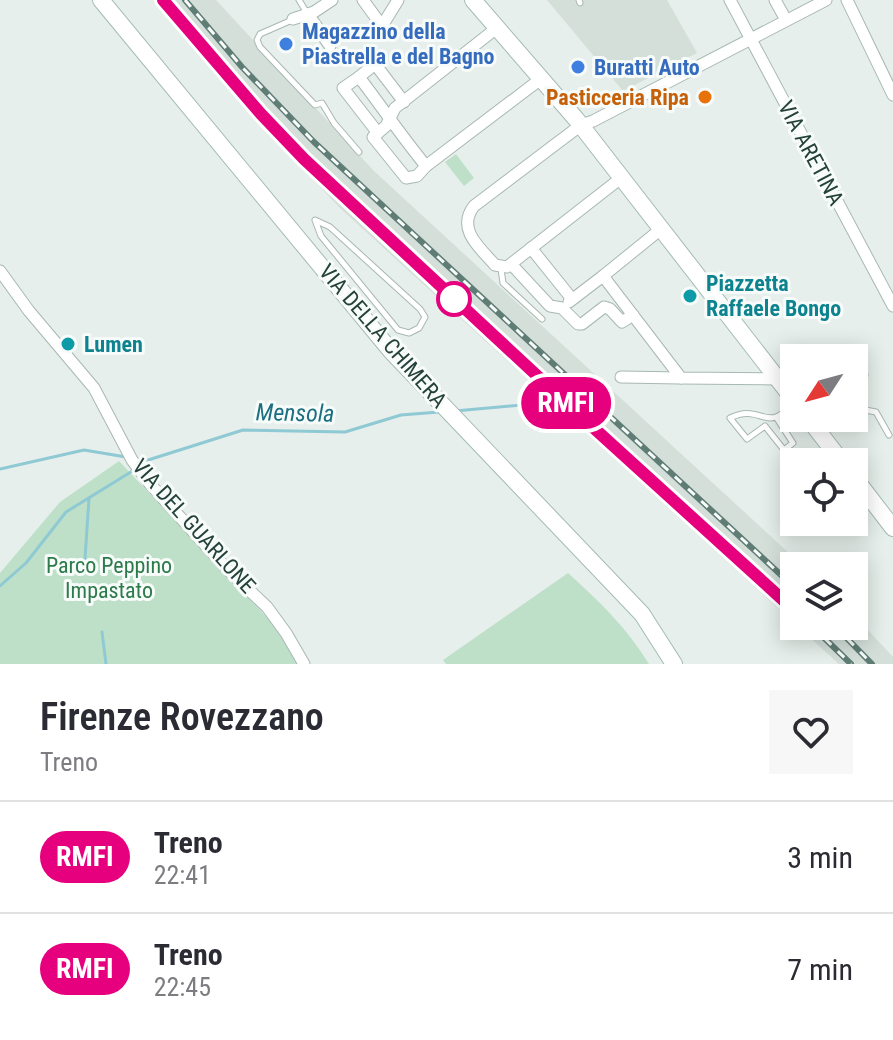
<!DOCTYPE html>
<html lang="it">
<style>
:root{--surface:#fff;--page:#f7f7f7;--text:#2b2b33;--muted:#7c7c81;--line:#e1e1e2}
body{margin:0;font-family:"Roboto Condensed",sans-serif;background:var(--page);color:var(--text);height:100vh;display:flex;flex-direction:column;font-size:30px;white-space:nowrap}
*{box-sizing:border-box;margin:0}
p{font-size:26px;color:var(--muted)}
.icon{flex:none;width:44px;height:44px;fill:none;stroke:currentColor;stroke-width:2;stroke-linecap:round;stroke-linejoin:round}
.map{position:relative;height:664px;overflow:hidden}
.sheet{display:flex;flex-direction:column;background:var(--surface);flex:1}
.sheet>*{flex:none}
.badge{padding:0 16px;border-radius:26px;font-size:28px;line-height:52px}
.needle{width:52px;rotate:234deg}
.buttons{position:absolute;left:780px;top:344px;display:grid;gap:16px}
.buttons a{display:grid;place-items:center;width:88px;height:88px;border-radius:0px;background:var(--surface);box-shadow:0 4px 20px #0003;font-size:40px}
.map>.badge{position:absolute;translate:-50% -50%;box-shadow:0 0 0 4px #fff}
.round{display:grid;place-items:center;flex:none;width:84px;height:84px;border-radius:0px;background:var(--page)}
.head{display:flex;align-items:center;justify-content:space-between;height:136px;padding:0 40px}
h1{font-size:38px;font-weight:600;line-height:60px}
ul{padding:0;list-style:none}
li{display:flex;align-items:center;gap:24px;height:112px;padding:0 40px;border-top:2px solid var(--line)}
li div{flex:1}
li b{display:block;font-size:30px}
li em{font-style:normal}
li .badge{min-width:88px;font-weight:700;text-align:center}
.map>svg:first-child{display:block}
.built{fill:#d4dfda}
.green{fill:#bfe0c8}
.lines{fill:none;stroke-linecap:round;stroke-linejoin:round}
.stream{stroke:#8ec9d4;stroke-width:3}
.lane-casing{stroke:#a8b8b2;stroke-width:7}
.street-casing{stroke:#a8b8b2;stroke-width:13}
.secondary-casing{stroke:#a4bbb3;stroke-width:18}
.lane{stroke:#fff;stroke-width:5}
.street{stroke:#fff;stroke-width:11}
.secondary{stroke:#fff;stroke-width:16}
.rail-casing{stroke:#5f7d75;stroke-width:6}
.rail{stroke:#f7fbf9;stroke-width:3;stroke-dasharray:9;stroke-linecap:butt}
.line-casing{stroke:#fff;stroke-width:18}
.line{stroke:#e6007e;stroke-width:12}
.shop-dot{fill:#3f7fe0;stroke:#f7fbf9;stroke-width:3}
.food-dot{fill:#e8710a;stroke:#f7fbf9;stroke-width:3}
.culture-dot{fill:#0f9aa8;stroke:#f7fbf9;stroke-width:3}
.stop-dot{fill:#fff;stroke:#e6007e;stroke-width:4}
.labels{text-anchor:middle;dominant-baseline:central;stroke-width:6;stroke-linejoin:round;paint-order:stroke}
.shop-label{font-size:22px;font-weight:bold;fill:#366cbe;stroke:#f7fbf9;text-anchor:start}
.food-label{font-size:22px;font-weight:bold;fill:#c56008;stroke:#f7fbf9;text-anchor:end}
.street-label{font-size:22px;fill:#24423a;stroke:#f7fbf9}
.culture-label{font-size:22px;font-weight:bold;fill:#0d838f;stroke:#f7fbf9;text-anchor:start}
.park-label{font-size:22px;fill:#2d7a4b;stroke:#f7fbf9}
.water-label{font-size:24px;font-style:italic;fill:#1c6f80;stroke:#f7fbf9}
</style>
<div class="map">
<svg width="893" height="664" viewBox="0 0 893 664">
<rect width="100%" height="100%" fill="#e6efeb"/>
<!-- built -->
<g class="built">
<path d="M 155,0 L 216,0 L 374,171 L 803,566 L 794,566 L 794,623 L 340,208 L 283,147 Z"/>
<path d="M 547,0 L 667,0 L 697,53 L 623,91 Z"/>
<path d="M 854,615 L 893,657 L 893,664 L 839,664 L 797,626 L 854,626 Z"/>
</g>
<!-- green -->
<g class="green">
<path d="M 456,154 L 474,178 L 464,186 L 445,162 Z"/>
<path d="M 119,461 L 294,646 L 300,664 L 0,664 L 0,573 L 60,502 Z"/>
<path d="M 568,573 C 599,601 627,628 649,664 L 446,664 L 443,660 Z"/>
</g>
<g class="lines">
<!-- stream -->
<g class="stream">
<path d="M 455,411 L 544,403"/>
<path d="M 140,465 L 145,461 L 243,430 L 345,432 L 401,415 L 439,412"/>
<path d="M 0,469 L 84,450 L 126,457"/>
<path d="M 87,569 L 85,559 L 89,498"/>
<path d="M 0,586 L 26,563 L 66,512 L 134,470"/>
<path d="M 102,632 L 106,664"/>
</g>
<defs>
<g id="lane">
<path d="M 299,0 L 307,13"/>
<path d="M 579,0 L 580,3"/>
<path d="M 292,20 L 260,34 L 257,40 L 260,47 L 315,105 L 322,103 L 334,123 L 359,152"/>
<path d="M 315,220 L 330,227 L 420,309 L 425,317 L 419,328 L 409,333 L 398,330 L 321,236 Z"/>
<path d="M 501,269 L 503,283 L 542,319"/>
<path d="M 854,376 L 865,375"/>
<path d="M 783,380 L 794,381"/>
<path d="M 854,412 L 860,409 L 876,412 L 889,435"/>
<path d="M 776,417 L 793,443 L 784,450 L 765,426 L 747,439 L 730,418 C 754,406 762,422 776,417 C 782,415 788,408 793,404"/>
</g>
<g id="street">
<path d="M 363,0 L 382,26 L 398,0"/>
<path d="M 730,0 L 893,306"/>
<path d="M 775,0 L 786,20"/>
<path d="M 847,0 L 893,95"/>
<path d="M 308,14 L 330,46"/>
<path d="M 293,19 L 314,12 L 332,0"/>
<path d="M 498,27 L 395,108 L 386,126 L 373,137 L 406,178 L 417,176 L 426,166 L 542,78"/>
<path d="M 359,77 L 375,64 L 404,102"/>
<path d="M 378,133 L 343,88 L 359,77 C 382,107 402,137 426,166"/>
<path d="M 621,178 L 507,267 L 495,265 C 480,248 456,229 474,206 L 581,125 L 593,121 L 826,0"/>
<path d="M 661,229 L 603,276 L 681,378 L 778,379"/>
<path d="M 531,248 L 572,299"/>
<path d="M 511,264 L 550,306 L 562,308 L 578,324 L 582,324 L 604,307 L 610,309 L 622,322 L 633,315"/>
<path d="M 0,271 L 29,311 L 94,388 L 132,460 L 150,484 L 228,570 L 267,607 L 286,633 L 304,664"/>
<path d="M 569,302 L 603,276"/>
<path d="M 621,377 L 681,378"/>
</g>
<g id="secondary">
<path d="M 101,0 L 391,351 L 642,614 L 674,664"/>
<path d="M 473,0 L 576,119 L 794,400"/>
<path d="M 808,418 L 842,462"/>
<path d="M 854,477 L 893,528"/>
</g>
</defs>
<!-- lane casing -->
<use href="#lane" class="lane-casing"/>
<!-- street casing -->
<use href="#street" class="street-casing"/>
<!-- secondary casing -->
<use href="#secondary" class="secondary-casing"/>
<!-- lane -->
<use href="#lane" class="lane"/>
<!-- street -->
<use href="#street" class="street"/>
<!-- secondary -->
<use href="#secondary" class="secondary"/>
<defs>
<g id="rail">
<path d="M 163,0 L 261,114 L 304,159 L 663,492 L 794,609"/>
<path d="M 185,0 L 242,67 L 314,142 L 794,587"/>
<path d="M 812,626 L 851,664"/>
<path d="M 835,626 L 872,664"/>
</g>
</defs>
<!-- rail casing -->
<use href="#rail" class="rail-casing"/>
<!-- rail -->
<use href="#rail" class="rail"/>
</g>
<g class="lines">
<defs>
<path id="line" d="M 163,0 L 261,114 L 304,159 L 574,410 L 794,610"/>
</defs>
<!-- line casing -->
<use href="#line" class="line-casing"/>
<!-- line -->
<use href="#line" class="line"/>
</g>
<!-- markers -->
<g class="shop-dot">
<circle cx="286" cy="44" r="8"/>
<circle cx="578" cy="67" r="8"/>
</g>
<circle class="food-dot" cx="705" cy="97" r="8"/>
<g class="culture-dot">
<circle cx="690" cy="296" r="8"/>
<circle cx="68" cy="344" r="8"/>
</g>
<circle class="stop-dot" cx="454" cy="299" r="16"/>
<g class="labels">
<!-- shop labels -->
<g class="shop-label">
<text x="302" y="31">Magazzino della<tspan x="302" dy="25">Piastrella e del Bagno</tspan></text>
<text x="594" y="67">Buratti Auto</text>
</g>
<!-- food labels -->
<g class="food-label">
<text x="689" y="97">Pasticceria Ripa</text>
</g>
<!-- street labels -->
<g class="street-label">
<text transform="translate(811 153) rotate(62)">VIA ARETINA</text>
<text transform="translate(383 336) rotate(49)">VIA DELLA CHIMERA</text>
<text transform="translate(194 526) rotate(48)">VIA DEL GUARLONE</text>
</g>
<!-- culture labels -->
<g class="culture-label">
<text x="706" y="283">Piazzetta<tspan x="706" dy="25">Raffaele Bongo</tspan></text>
<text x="84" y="344">Lumen</text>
</g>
<!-- park labels -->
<g class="park-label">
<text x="109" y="565">Parco Peppino<tspan x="109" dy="25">Impastato</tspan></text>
</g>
<!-- water labels -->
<g class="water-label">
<text transform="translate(295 413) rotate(1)">Mensola</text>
</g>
</g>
</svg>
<div class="buttons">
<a><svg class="needle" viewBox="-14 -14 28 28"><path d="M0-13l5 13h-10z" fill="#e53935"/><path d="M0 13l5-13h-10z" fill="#7c7c81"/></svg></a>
<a><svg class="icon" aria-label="locate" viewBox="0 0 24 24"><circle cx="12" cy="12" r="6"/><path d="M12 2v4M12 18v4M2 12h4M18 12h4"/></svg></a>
<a><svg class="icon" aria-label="layers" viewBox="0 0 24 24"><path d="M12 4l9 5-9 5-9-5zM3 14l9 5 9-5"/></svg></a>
</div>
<b class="badge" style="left:566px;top:403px;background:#e6007e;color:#fff">RMFI</b>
</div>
<section class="sheet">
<div class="head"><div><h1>Firenze Rovezzano</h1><p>Treno</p></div><a class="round"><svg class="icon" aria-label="heart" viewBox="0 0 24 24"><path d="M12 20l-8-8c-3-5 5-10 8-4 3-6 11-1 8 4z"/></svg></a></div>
<ul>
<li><span class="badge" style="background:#e6007e;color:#fff">RMFI</span><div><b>Treno</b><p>22:41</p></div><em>3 min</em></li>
<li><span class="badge" style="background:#e6007e;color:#fff">RMFI</span><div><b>Treno</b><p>22:45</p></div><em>7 min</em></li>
</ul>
</section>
